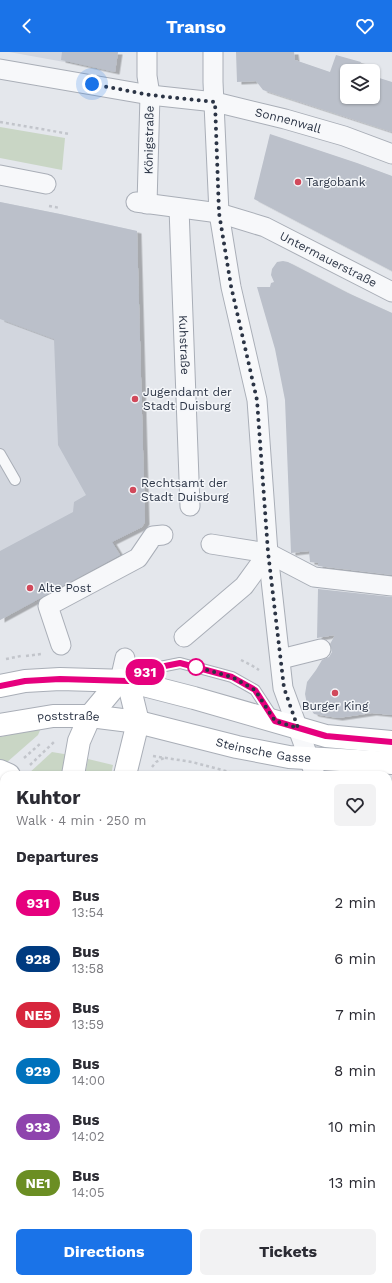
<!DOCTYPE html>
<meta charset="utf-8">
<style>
:root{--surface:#fff;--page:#f2f2f3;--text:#2b2b33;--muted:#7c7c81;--accent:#1a73e8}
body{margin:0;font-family:"Work Sans",sans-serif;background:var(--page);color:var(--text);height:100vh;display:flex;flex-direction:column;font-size:15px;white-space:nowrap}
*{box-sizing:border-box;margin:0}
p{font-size:13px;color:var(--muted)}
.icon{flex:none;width:22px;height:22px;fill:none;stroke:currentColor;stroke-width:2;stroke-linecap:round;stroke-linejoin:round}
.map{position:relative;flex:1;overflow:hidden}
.drawer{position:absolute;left:0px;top:719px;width:392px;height:512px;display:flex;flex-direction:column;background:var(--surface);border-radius:12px 12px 0 0;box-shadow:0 1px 3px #0004}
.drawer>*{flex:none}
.badge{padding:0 8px;border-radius:13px;font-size:14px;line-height:26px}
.fabs{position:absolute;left:340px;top:12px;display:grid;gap:8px}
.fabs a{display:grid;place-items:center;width:40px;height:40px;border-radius:6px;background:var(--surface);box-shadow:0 1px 3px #0004;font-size:20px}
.you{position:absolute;width:20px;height:20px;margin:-10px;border:3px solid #fff;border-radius:50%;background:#1a73e8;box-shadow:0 0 0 6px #1a73e833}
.map>.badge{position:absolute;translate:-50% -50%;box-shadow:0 0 0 2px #fff}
h2{padding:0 16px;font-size:15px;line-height:36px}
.round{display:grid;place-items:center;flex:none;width:42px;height:42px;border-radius:6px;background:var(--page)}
.headline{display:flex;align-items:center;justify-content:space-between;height:68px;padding:0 16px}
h1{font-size:19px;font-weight:700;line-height:30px}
.primary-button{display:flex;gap:8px;margin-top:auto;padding:8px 16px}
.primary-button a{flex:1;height:46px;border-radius:6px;background:var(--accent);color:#fff;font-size:16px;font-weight:700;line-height:46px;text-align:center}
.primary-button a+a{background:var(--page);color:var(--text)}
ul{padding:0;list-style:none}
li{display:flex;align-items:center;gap:12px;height:56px;padding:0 16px}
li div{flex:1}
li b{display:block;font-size:15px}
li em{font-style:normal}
li .badge{min-width:44px;font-weight:700;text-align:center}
header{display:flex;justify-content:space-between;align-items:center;height:52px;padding:0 16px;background:var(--accent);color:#fff;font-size:18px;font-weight:700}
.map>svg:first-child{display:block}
.built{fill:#d2d6de}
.green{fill:#c9d6c5}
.building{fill:#bbc0ca;filter:url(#shadow)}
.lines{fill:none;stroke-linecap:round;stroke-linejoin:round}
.lane-casing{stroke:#a9aeb7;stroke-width:12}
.street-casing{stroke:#a9aeb7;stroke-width:21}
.secondary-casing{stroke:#a9aeb7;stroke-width:24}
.path{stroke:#c2c5cb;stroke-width:2.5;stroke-dasharray:3 3;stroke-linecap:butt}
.lane{stroke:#f7f8fa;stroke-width:10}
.street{stroke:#f7f8fa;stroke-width:19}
.secondary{stroke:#fff;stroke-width:22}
.line-casing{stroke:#fff;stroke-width:9}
.line{stroke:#e6007e;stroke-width:6}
.walk{stroke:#2b3445;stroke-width:4;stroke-dasharray:0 7.2}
.poi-dot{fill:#d1495b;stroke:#f4f6f9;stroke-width:1.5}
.stop-dot{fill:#fff;stroke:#e6007e;stroke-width:2}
.labels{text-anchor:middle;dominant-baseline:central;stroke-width:3;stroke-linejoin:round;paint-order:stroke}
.street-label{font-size:12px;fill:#2b3445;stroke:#f4f6f9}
.poi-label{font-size:12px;fill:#2b3445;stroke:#f4f6f9;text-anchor:start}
</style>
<header><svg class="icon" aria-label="back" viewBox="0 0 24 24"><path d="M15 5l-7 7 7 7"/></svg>Transo<svg class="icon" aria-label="heart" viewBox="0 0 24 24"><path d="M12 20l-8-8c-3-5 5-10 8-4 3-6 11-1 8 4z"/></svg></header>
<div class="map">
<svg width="392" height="1231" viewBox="0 0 392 1231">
<defs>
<filter id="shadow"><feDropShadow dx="4.5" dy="2.5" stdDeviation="0" flood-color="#0004"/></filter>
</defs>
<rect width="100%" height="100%" fill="#e4e7ec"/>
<!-- built -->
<g class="built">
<path d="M 9,0 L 118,0 L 115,20 L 81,13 Z"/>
<path d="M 0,150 L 60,162 L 137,179 L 145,470 L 142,475 L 113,490 L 121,505 L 0,568 Z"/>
</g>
<!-- green -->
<g class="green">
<path d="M 0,75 L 65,86 L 62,118 L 0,106 Z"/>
<path d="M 41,676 L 38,683 L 6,711 L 0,709 L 0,685 Z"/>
<path d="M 52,700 L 70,703 L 67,723 L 27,723 Z"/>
<path d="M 88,707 L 113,713 L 111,723 L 85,723 Z"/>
<path d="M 0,771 L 4,778 L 4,894 L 0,925 Z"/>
</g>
<!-- building -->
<g class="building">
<path d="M 62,0 L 118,0 L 115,20 L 61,8 Z"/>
<path d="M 236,0 L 294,0 L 295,8 L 330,20 L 336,3 L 361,10 L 358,19 L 347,19 L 347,45 L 373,45 L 373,24 L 392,30 L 392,80 L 263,38 L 256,29 L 237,30 Z"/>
<path d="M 270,82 L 357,111 L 392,124 L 392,219 L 254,147 Z"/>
<path d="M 0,150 L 60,162 L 137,179 L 145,470 L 142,475 L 112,490 L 120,503 L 0,568 L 0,499 L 73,460 L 74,450 L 86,443 L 58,393 L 54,287 L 0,267 Z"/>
<path d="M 283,209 L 288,210 L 348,241 L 392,261 L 392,523 L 318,514 L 318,511 L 310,510 L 309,499 L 291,501 L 285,348 L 275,297 L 257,235 L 270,235 L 271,231 L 274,230 L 271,223 L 272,217 L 277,210 Z"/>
<path d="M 318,537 L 392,545 L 392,663 L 372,661 L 338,666 L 325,664 L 314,662 L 307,652 L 305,642 L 307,630 L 316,618 L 322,608 L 329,605 L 332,600 L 330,592 L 335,583 L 317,586 Z"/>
</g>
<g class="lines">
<defs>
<g id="lane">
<path d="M 0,402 L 15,428"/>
<path d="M 132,627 L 150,617 L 180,611 L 232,625 L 255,638 L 274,667"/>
</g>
<g id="street">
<path d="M 147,0 L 147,24 L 150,43 L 147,152"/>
<path d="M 213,0 L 213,30 L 219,161 L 231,235 L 257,348 L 268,501 L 283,636 L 315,723"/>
<path id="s1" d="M 0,17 L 150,43 L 215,50 L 285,67 L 344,84 L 392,102"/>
<path d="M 0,123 L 46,132"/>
<path id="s2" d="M 136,150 L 219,161 L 265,175 L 392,240"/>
<path id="s3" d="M 179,156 L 190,454"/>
<path d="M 211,492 L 268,501 L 314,525 L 392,534"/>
<path d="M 184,585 L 244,534 L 268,501"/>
<path d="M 61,593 L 48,554 L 138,506 L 153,484 L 163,483"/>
<path d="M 281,607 L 321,597"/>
<path d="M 120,628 L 125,606"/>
<path d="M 388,1166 L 392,1167"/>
<path d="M 273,1231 L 274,1227"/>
</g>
<g id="secondary">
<path d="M 0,634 L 25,629 L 60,627 L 128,629 L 194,646 L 326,684 L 392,690"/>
<path id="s4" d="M 0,673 L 53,664 L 90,664 L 138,670 L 237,695 L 289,705 L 392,711"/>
<path d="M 0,719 L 9,723"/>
<path d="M 73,723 L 79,689 L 90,664 L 120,628"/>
<path d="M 125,723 L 138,670 L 128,629"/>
<path d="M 0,1101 L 4,1083"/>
<path d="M 11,1231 L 12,1227"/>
</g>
</defs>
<!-- lane casing -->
<use href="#lane" class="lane-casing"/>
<!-- street casing -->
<use href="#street" class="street-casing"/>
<!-- secondary casing -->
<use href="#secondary" class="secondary-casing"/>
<!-- path -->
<g class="path">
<path d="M 0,70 L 70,82"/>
<path d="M 49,154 L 60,156"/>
<path d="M 26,604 L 41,602"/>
<path d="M 6,607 L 21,604"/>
<path d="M 241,608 L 251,613 L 259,618"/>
<path d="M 153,704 L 192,710 L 241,723"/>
<path d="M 24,706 L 41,691"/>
<path d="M 30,713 L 54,690"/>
<path d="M 152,715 L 156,710 L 164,706"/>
<path d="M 0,756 L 4,762"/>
<path d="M 0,950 L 4,951"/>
<path d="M 0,1008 L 4,963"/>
<path d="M 0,1184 L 4,1167"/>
<path d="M 0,1190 L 1,1194 L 4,1192"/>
<path d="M 0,1198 L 1,1194"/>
<path d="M 43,1231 L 44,1227"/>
</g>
<!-- lane -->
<use href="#lane" class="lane"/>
<!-- street -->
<use href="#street" class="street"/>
<!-- secondary -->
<use href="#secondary" class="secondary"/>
</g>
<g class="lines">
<defs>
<path id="line" d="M 0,634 L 25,629 L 60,627 L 128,629 L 150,617 L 180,611 L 232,625 L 255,638 L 275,669 L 326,684 L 392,690"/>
</defs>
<!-- line casing -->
<use href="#line" class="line-casing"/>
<!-- line -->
<use href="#line" class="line"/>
<!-- walk -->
<path class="walk" d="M 92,32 L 150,43 L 215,50 L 219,161 L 231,234 L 257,348 L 268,500 L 284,636 L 298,676 L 275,669 L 255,638 L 232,625 L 196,615"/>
</g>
<!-- markers -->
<g class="poi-dot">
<circle cx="298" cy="130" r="4"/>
<circle cx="135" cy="347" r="4"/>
<circle cx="133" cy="438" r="4"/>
<circle cx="30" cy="536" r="4"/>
<circle cx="335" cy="641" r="4"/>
</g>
<circle class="stop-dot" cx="196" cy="615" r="8"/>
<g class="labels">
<!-- street labels -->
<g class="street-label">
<text stroke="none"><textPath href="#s1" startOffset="293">Sonnenwall</textPath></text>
<text transform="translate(149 88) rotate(-89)">Königstraße</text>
<text stroke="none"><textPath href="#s2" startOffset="203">Untermauerstraße</textPath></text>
<text stroke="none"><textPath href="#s3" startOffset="137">Kuhstraße</textPath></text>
<text stroke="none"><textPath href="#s4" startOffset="69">Poststraße</textPath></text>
<text stroke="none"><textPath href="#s4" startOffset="268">Steinsche Gasse</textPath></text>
</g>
<!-- poi labels -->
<g class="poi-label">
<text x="306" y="130">Targobank</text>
<text x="143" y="340">Jugendamt der<tspan x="143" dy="14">Stadt Duisburg</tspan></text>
<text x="141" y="431">Rechtsamt der<tspan x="141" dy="14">Stadt Duisburg</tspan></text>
<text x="38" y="536">Alte Post</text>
<text x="335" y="654" text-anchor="middle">Burger King</text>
</g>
</g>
</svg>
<div class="fabs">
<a><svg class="icon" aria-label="layers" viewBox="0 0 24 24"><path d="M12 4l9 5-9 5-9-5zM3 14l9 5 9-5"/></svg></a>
</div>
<div class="you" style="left:92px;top:32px"></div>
<b class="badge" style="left:145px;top:620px;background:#e6007e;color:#fff">931</b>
<section class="drawer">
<div class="headline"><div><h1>Kuhtor</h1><p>Walk · 4 min · 250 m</p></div><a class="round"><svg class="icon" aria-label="heart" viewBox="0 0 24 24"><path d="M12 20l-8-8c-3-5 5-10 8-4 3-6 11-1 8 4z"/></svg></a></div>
<h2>Departures</h2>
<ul>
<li><span class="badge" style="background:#e6007e;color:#fff">931</span><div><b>Bus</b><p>13:54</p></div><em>2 min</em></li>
<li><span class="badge" style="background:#003b80;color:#fff">928</span><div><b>Bus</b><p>13:58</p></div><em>6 min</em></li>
<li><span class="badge" style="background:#d7263d;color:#fff">NE5</span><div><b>Bus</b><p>13:59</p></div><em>7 min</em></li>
<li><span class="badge" style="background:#0072bc;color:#fff">929</span><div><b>Bus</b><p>14:00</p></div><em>8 min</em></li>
<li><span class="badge" style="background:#8e44ad;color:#fff">933</span><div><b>Bus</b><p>14:02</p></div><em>10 min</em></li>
<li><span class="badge" style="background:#6b8e23;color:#fff">NE1</span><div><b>Bus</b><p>14:05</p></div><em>13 min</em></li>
</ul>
<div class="primary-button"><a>Directions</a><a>Tickets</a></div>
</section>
</div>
